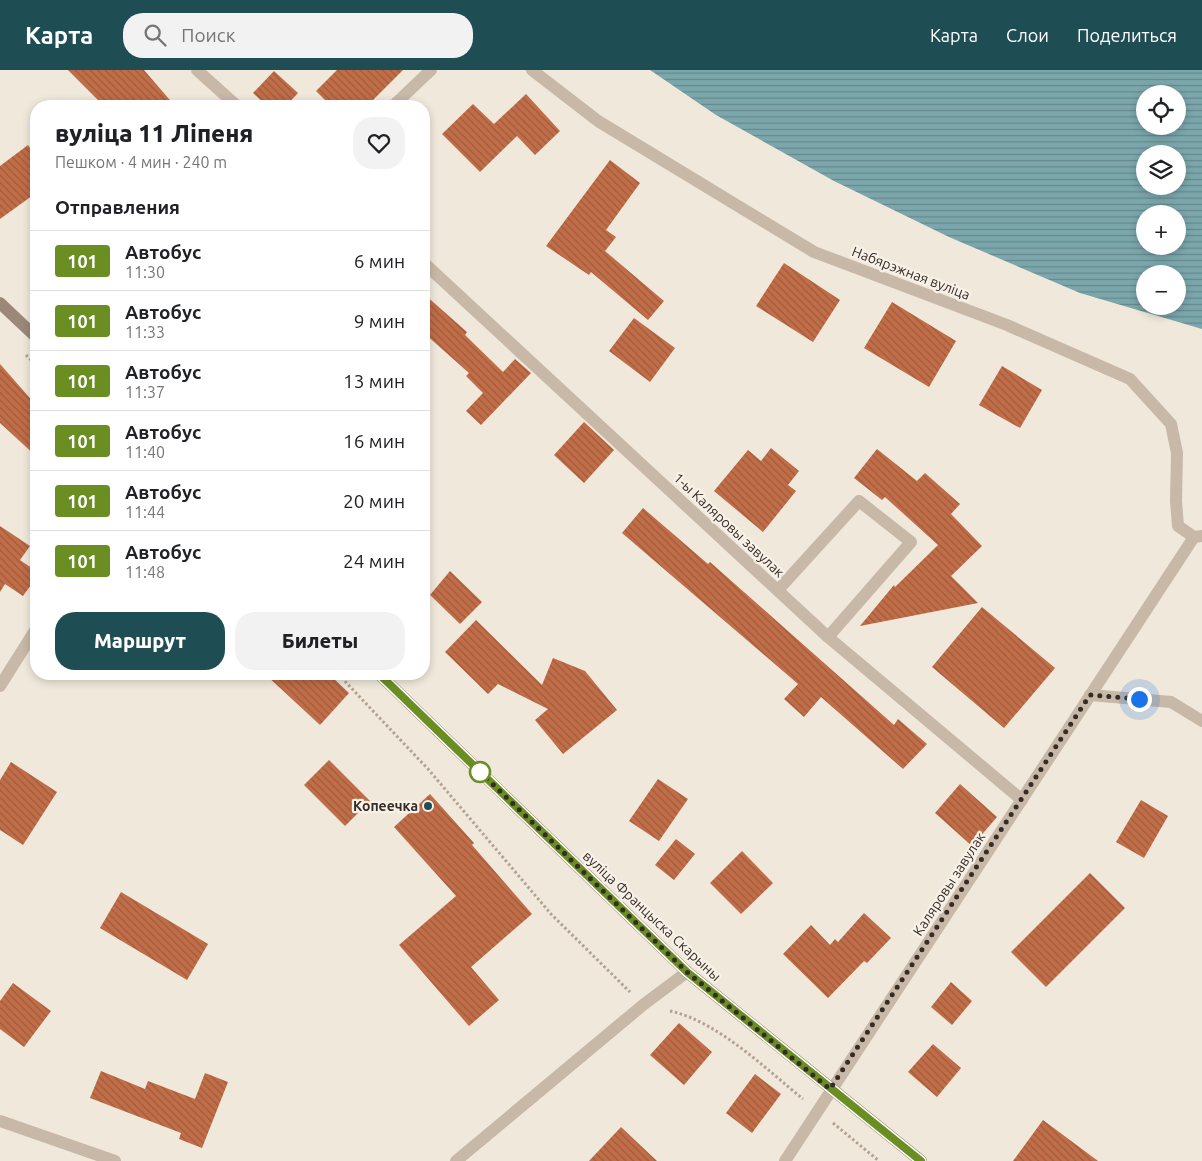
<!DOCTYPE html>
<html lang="ru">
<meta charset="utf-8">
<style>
:root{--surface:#fff;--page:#f2f2f2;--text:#202124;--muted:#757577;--line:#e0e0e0;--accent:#1f4d54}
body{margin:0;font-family:Ubuntu,sans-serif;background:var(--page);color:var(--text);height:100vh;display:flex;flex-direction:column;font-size:19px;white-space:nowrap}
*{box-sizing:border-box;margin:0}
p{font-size:16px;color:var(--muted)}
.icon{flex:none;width:28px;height:28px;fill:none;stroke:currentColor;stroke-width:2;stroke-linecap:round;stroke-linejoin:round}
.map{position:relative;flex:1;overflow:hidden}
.drawer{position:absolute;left:30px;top:30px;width:400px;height:580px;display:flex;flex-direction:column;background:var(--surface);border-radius:20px;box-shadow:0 2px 8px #0003}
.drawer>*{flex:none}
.badge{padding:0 10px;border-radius:4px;font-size:18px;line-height:32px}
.tools{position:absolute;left:1136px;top:15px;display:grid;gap:10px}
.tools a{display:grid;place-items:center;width:50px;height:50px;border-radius:50%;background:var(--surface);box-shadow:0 2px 8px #0003;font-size:25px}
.you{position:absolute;width:25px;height:25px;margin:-12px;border:4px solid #fff;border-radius:50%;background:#1a73e8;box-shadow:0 0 0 8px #1a73e833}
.map>.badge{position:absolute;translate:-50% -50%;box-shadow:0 0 0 2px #fff}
h2{padding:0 25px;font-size:19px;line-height:45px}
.round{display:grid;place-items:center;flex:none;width:52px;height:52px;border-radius:20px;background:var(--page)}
.headline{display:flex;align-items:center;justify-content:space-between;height:85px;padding:0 25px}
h1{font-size:24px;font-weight:800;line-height:38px}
.cta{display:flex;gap:10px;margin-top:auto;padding:10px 25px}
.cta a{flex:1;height:58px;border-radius:20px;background:var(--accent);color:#fff;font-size:20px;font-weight:800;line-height:58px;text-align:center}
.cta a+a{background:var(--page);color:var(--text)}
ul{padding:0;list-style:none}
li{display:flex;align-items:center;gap:15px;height:60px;padding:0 25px;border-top:1px solid var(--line)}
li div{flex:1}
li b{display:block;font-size:19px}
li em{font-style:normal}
li .badge{min-width:55px;font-weight:700;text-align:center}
header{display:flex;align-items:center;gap:30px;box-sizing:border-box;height:70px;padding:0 25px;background:var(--accent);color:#fff}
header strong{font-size:24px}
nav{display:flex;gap:28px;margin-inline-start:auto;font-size:18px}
.search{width:350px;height:45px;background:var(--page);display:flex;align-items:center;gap:12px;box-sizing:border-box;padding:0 18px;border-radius:20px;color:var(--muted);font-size:19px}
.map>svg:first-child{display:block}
.water{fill:url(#water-rules);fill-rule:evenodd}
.building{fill:url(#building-back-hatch)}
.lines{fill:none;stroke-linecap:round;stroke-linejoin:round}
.path{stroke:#b4a291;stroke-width:3;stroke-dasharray:2.5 2.5;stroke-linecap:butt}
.lane{stroke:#c8b8a7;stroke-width:12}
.street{stroke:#c8b8a7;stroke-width:12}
.secondary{stroke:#9b8879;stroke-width:12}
.line-casing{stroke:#fff;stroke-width:11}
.line{stroke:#6b8e23;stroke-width:8}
.walk{stroke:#352c27;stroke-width:5;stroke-dasharray:0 9}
.stop-dot{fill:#fff;stroke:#6b8e23;stroke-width:2.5}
.poi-dot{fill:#1f4d54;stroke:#f8f1e7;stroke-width:2}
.labels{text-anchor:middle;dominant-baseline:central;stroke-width:4.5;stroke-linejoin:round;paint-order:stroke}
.street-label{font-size:14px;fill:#352c27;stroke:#f8f1e7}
.poi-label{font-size:14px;font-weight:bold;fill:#352c27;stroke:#f8f1e7;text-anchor:end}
</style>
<header>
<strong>Карта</strong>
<div class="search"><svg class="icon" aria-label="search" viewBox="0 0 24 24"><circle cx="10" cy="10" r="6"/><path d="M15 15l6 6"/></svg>Поиск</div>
<nav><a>Карта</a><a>Слои</a><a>Поделиться</a></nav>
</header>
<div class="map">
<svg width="1202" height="1091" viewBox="0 0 1202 1091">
<defs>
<pattern id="water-rules" width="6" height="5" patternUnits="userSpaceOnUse" patternTransform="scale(1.25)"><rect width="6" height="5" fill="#7ba7ac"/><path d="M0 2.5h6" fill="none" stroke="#66888c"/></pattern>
<pattern id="building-back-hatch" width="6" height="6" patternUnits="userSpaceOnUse" patternTransform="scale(1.25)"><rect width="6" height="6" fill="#c16e48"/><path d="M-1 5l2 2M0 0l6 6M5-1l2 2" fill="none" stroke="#9e5b3c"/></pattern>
</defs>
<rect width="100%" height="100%" fill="#f0e8db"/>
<!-- water -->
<path class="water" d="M 650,0 L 1202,0 L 1202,259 L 1080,223 L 949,167 L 834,111 L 716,45 ZM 1145,24 L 1178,24 L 1178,56 L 1145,56 ZM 1145,84 L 1178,84 L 1178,116 L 1145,116 ZM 1145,144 L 1178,144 L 1178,176 L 1145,176 ZM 1145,204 L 1178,204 L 1178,236 L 1145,236 Z"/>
<!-- building -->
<g class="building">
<path d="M 68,0 L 144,0 L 175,36 L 104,36 Z"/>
<path d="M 337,0 L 403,0 L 367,36 L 331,36 L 316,21 Z"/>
<path d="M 274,1 L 298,23 L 286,36 L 267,36 L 253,23 Z"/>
<path d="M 526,24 L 560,61 L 535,85 L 517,66 L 480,102 L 442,64 L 473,34 L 494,54 Z"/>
<path d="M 28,75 L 36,86 L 36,123 L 0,149 L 0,96 Z"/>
<path d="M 610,90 L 640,113 L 606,160 L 616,167 L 605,181 L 664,231 L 648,250 L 591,202 L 589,205 L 546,176 Z"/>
<path d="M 784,193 L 840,230 L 813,272 L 756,236 Z"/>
<path d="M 424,224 L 467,262 L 465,265 L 503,302 L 515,289 L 531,303 L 481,355 L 466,341 L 483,323 L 466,306 L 469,303 L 424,263 Z"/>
<path d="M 892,232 L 956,271 L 929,317 L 864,278 Z"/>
<path d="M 634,248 L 675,278 L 650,312 L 609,281 Z"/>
<path d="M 0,294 L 36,335 L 36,386 L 0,353 Z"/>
<path d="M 1002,296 L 1042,320 L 1020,358 L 979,335 Z"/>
<path d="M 584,352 L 614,380 L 584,413 L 554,385 Z"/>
<path d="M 771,378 L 799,401 L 788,415 L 796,421 L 763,462 L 714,421 L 748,380 L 761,391 Z"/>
<path d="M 877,379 L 917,411 L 925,403 L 960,434 L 951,444 L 982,476 L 951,506 L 978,533 L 860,556 L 894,515 L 895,517 L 938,475 L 885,427 L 882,430 L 854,408 Z"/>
<path d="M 643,438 L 708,494 L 710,492 L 894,655 L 898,649 L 927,674 L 903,699 L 821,627 L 804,647 L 784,629 L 798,614 L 622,463 Z"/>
<path d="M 0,456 L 30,476 L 20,490 L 36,501 L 36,508 L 23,526 L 5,514 L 0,522 Z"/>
<path d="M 450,501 L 482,532 L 460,554 L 430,525 Z"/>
<path d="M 982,537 L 1055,598 L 1004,658 L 932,597 Z"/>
<path d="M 476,550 L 542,615 L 553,588 L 585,601 L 617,640 L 563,684 L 535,650 L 548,639 L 498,614 L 488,624 L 445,582 Z"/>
<path d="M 265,604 L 329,604 L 349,623 L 320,655 Z"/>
<path d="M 329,690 L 370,731 L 345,756 L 304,715 Z"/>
<path d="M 11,692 L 57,722 L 23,775 L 0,760 L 0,710 Z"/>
<path d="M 658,709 L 688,729 L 659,771 L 629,751 Z"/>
<path d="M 960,714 L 997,747 L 972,776 L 935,743 Z"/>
<path d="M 430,724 L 474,773 L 472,775 L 532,844 L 471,897 L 499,930 L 469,956 L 399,875 L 456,826 L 394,757 Z"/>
<path d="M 1141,730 L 1168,746 L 1144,788 L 1116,772 Z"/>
<path d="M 676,769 L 695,784 L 674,810 L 655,795 Z"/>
<path d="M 742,781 L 773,813 L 741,844 L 710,813 Z"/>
<path d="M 1090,803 L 1125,838 L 1046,917 L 1011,882 Z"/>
<path d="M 121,822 L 208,874 L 187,910 L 100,858 Z"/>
<path d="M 864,843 L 891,868 L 867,893 L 864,891 L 828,928 L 783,884 L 811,855 L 830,875 L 835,869 L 838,872 Z"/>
<path d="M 951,912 L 972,931 L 952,955 L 931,937 Z"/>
<path d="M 13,913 L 51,941 L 24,977 L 0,959 L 0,931 Z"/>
<path d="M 679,953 L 712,982 L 684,1015 L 650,985 Z"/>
<path d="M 933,974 L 961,998 L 937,1027 L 908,1002 Z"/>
<path d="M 101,1001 L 145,1019 L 148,1011 L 195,1029 L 205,1003 L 228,1012 L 202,1078 L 179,1069 L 181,1063 L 90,1028 Z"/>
<path d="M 755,1004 L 781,1024 L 752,1063 L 726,1043 Z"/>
<path d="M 1043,1050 L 1098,1091 L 1013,1091 Z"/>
<path d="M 621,1057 L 657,1091 L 589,1091 Z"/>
</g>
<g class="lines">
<!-- path -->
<g class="path">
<path d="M 26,285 L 36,295"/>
<path d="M 338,604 L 428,699 L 551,844 L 630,922"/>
<path d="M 670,941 C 717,951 766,999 803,1029"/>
<path d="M 833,1053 L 879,1091"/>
</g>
<!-- lane -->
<path class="lane" d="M 778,520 L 859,431 L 911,472 L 828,567"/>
<!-- street -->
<g class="street">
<path d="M 197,0 L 237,36"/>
<path d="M 532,0 L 598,51 L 814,182 L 1007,255 L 1130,309 L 1171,354 L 1177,383 L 1176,431 L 1178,456 L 1194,467 L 1202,466"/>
<path d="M 393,36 L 431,0"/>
<path d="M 424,193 L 828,567 L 1022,730"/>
<path d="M 0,616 L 36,559"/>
<path d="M 1090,625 L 1171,632 L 1202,651"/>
<path d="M 0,1051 L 115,1091"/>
<path d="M 456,1091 L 643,935 L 687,902"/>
<path d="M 785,1091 L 1194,467"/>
</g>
<!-- secondary -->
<g class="secondary">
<path d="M 0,233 L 36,267"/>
<path d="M 379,604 L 687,902 L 921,1091"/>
</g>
</g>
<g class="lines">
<defs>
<path id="line" d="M 379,604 L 687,902 L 921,1091"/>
</defs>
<!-- line casing -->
<use href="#line" class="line-casing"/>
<!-- line -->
<use href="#line" class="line"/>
<!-- walk -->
<path class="walk" d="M 480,702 L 477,699 L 687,902 L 830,1019 L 1090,625 L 1139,629"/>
</g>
<!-- markers -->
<circle class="stop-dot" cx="480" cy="702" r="10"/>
<circle class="poi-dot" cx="428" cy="736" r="5"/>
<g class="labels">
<!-- street labels -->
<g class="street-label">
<text transform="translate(911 203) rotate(21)">Набярэжная вуліца</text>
<text transform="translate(729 455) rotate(43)">1-ы Каляровы завулак</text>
<text transform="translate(949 814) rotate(-57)">Каляровы завулак</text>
<text transform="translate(652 846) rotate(43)">вуліца Францыска Скарыны</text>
</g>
<!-- poi labels -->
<g class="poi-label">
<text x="418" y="736">Копеечка</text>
</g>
</g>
</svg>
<div class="tools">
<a><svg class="icon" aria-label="locate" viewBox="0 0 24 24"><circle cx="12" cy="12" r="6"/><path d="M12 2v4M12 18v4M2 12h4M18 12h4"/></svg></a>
<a><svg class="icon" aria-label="layers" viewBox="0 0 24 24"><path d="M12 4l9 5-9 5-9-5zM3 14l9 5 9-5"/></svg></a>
<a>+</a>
<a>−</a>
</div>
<div class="you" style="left:1139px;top:629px"></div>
<section class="drawer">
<div class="headline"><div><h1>вуліца 11 Ліпеня</h1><p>Пешком · 4 мин · 240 m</p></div><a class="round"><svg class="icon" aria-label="heart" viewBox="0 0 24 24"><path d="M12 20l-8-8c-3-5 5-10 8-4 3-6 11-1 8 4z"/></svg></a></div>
<h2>Отправления</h2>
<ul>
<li><span class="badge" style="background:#6b8e23;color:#fff">101</span><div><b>Автобус</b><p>11:30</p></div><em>6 мин</em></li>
<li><span class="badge" style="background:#6b8e23;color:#fff">101</span><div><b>Автобус</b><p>11:33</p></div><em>9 мин</em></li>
<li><span class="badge" style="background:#6b8e23;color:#fff">101</span><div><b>Автобус</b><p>11:37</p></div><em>13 мин</em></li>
<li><span class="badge" style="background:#6b8e23;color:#fff">101</span><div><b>Автобус</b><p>11:40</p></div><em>16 мин</em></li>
<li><span class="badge" style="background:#6b8e23;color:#fff">101</span><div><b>Автобус</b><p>11:44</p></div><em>20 мин</em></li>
<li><span class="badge" style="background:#6b8e23;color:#fff">101</span><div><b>Автобус</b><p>11:48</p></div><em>24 мин</em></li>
</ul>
<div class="cta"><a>Маршрут</a><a>Билеты</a></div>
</section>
</div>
